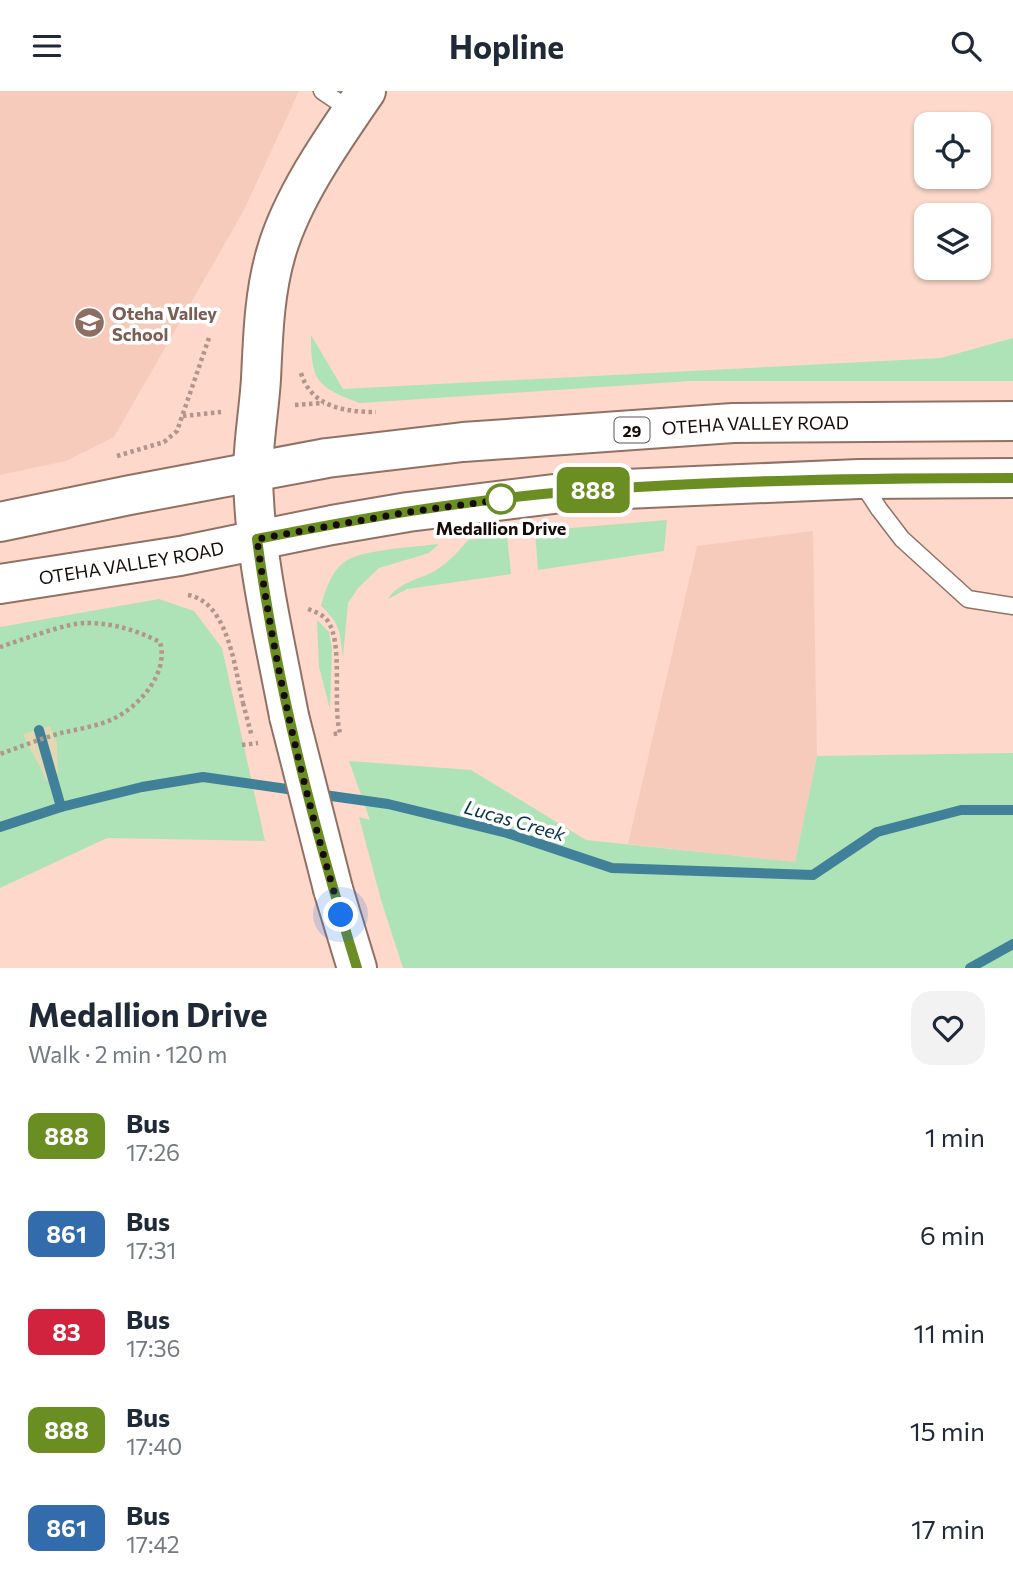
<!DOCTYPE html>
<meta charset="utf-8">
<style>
:root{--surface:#fff;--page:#f2f2f3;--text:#1f2937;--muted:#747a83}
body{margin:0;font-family:Commissioner,sans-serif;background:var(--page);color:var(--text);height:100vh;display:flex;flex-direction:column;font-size:26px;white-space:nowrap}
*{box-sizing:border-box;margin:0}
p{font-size:23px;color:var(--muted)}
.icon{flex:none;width:38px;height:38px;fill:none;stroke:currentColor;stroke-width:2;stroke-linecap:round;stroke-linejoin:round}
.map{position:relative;height:877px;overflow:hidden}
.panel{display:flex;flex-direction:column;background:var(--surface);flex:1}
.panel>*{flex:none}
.badge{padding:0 14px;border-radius:10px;font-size:24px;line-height:46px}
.fabs{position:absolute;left:914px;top:21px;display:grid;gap:14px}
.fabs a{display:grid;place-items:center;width:77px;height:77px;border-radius:14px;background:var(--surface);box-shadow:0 2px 5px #0004;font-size:35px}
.you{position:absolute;width:35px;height:35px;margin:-18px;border:5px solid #fff;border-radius:50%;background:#1a73e8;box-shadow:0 0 0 10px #1a73e833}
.map>.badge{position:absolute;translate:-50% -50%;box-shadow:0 0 0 4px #fff}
.round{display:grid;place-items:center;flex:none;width:74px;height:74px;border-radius:21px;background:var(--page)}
.overview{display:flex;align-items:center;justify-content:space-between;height:119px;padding:0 28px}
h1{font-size:33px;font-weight:700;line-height:52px}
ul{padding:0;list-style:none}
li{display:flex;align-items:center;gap:21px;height:98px;padding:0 28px}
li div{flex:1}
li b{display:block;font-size:26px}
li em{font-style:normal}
li .badge{min-width:77px;font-weight:700;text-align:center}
header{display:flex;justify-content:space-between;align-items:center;height:91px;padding:0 28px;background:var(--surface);font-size:32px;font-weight:700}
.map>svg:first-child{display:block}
.built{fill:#f7cbbb}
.green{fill:#aee2b7}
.sand{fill:#e2d8b3}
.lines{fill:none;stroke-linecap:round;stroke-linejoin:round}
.stream{stroke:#408099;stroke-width:10}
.lane-casing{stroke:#917165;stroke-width:19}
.secondary-casing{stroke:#917165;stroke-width:42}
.primary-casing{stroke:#917165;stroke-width:42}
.path{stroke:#b2968c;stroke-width:4.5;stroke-dasharray:3.5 3.5;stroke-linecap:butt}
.lane{stroke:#fff;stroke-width:16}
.secondary{stroke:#fff;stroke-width:38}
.primary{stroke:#fff;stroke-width:38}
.secondary-bridge-casing{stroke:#917165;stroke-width:42;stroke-linecap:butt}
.path-bridge{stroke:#b2968c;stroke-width:4.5;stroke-dasharray:3.5 3.5;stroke-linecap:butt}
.secondary-bridge{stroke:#fff;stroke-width:38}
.line-casing{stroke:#fff;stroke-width:16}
.line{stroke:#6b8e23;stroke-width:10}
.walk{stroke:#160b07;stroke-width:7;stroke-dasharray:0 12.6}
.stop-dot{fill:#fff;stroke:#6b8e23;stroke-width:3.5}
.labels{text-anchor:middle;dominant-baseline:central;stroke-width:7;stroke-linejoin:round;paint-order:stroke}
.shield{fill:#fff;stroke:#5c5451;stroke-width:2}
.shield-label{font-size:16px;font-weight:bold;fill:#160b07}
.education-label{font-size:18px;font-weight:bold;fill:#785e54;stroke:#fff;text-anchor:start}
.street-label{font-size:18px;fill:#160b07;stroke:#fff}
.stop-label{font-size:18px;font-weight:bold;fill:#160b07;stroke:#fff}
.water-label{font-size:19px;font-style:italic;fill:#043241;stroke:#fff}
</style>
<header><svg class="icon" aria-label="menu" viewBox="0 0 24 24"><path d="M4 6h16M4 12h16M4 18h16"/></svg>Hopline<svg class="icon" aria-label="search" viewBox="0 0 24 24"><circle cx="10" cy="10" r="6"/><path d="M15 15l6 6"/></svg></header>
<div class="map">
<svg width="1013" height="877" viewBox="0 0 1013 877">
<rect width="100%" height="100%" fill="#fdd8cb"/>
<!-- built -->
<g class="built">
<path d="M 0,0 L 299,0 L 244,119 L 114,346 L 66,370 L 0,384 Z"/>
<path d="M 813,440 L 817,665 L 795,771 L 628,753 L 697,455 Z"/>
</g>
<!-- green -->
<g class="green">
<path d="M 311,244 L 343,298 L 941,267 L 1013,247 L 1013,290 L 690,290 L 360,312 C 316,296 311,289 311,244 Z"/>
<path d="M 667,429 L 664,460 L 538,479 L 535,440 Z"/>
<path d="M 507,444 L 511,483 L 407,498 L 388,508 C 399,491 418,489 435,480 C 448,472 458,461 468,449 Z"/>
<path d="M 439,453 L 429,462 L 379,477 L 358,497 L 348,512 L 343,566 C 340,541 340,532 321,515 C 325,500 331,482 343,472 C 359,458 417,456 439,453 Z"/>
<path d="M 159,508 L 194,520 L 222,557 L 265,750 L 107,747 L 0,797 L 0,536 Z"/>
<path d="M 317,529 L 329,541 L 332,558 L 330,618 L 319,576 Z"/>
<path d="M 1013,662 L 1013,877 L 403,877 L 381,809 L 359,726 L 370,729 L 349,670 L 471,679 L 586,749 L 795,771 L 817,665 Z"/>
</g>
<!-- sand -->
<path class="sand" d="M 50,635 L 57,652 L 58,684 L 46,690 C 40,673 30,660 23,643 Z"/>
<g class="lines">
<!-- stream -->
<g class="stream">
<path d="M 39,639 L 61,716"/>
<path d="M 317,703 L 388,713 L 507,742 L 612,777 L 813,784 L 877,741 L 961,719 L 1013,719"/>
<path d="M 0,736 L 61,716 L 142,696 L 203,686 L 301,700"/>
<path d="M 970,877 L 1013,853"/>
</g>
<defs>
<g id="lane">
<path d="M 322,0 L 352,20"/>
<path d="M 860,389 L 879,418 L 902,448 L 968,508 L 1013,515"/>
</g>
<g id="secondary">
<path d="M 289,625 C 274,545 254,465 253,383 C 253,352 259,320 261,288 C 263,246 264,203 276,162 C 292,106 333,48 366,0"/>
<path d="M 333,798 L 357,877"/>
</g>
<g id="primary">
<path id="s1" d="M 0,431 L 130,404 L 327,367 L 463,351 L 733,332 L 1013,330"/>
<path id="s2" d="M 0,493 L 180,465 L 332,434 L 408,421 L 578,400 L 859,388 L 1013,387"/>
</g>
</defs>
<!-- lane casing -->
<use href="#lane" class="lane-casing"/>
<!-- secondary casing -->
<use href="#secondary" class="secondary-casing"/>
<!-- primary casing -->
<use href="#primary" class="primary-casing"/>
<!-- path -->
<g class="path">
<path d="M 301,282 C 311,316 345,321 376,321"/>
<path d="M 295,314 L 324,312"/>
<path d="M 183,325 L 221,321"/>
<path d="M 117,365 L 164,351 L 177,340 L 210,244"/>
<path d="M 188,504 C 229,511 235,580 243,612"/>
<path d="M 308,518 C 315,521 322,523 327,529 C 344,551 332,612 340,642 L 333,643"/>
<path d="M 0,556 C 19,550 69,531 86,532 C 113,532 136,539 160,551 C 169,582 140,615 113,628 C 98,635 78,638 61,642 C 40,648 20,656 0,663"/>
<path d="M 242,654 L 258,652"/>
</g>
<!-- lane -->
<use href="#lane" class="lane"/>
<!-- secondary -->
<use href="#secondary" class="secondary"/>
<!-- primary -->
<use href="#primary" class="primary"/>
<defs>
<path id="secondary-bridge" d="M 289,625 L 333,798"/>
</defs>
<!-- secondary-bridge casing -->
<use href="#secondary-bridge" class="secondary-bridge-casing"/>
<!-- path-bridge -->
<path class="path-bridge" d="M 243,612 L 252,646"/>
<!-- secondary-bridge -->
<use href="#secondary-bridge" class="secondary-bridge"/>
</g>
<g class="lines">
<defs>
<path id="line" d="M 357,877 C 314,737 276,593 257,448 C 363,427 470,408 578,400 C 722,389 868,387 1013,387"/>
</defs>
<!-- line casing -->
<use href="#line" class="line-casing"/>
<!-- line -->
<use href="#line" class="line"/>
<!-- walk -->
<path class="walk" d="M 341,824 C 304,702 274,575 257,448 L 408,421 L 514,407 L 501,408"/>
</g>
<!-- icons -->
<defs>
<symbol id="school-disc" viewBox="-11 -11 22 22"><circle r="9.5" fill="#8d6e63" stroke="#fff"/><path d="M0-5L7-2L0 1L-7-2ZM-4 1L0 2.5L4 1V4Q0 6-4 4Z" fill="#fff"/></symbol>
</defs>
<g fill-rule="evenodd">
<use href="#school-disc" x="72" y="214" width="35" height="35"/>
</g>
<!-- markers -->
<circle class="stop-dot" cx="501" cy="408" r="14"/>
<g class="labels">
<!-- shield labels -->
<rect class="shield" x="614.5" y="326.5" width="35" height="25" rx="5"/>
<g class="shield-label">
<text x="632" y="339">29</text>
</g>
<!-- education labels -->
<g class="education-label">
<text x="112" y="222">Oteha Valley<tspan x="112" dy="21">School</tspan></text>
</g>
<!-- street labels -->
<g class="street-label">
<text stroke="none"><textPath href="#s1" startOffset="763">OTEHA VALLEY ROAD</textPath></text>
<text stroke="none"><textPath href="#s2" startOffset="133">OTEHA VALLEY ROAD</textPath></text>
</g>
<!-- stop labels -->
<g class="stop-label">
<text x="501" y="437">Medallion Drive</text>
</g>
<!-- water labels -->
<g class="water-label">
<text transform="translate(515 729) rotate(16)">Lucas Creek</text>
</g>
</g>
</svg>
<div class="fabs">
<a><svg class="icon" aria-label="locate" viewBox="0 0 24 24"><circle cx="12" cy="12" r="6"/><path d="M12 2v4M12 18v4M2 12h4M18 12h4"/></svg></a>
<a><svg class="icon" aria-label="layers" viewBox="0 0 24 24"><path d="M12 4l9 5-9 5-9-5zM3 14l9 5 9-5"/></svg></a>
</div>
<div class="you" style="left:341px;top:824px"></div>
<b class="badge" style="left:593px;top:399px;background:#6b8e23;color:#fff">888</b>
</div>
<section class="panel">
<div class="overview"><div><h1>Medallion Drive</h1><p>Walk · 2 min · 120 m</p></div><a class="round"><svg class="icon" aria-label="heart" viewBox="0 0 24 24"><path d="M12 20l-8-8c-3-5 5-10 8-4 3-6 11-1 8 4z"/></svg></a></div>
<ul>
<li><span class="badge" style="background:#6b8e23;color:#fff">888</span><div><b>Bus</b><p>17:26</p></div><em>1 min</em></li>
<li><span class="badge" style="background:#326cac;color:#fff">861</span><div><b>Bus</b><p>17:31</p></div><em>6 min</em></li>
<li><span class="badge" style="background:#d1223e;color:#fff">83</span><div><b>Bus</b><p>17:36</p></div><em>11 min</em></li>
<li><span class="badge" style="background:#6b8e23;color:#fff">888</span><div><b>Bus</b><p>17:40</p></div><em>15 min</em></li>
<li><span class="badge" style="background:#326cac;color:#fff">861</span><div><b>Bus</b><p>17:42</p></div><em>17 min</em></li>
</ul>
</section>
